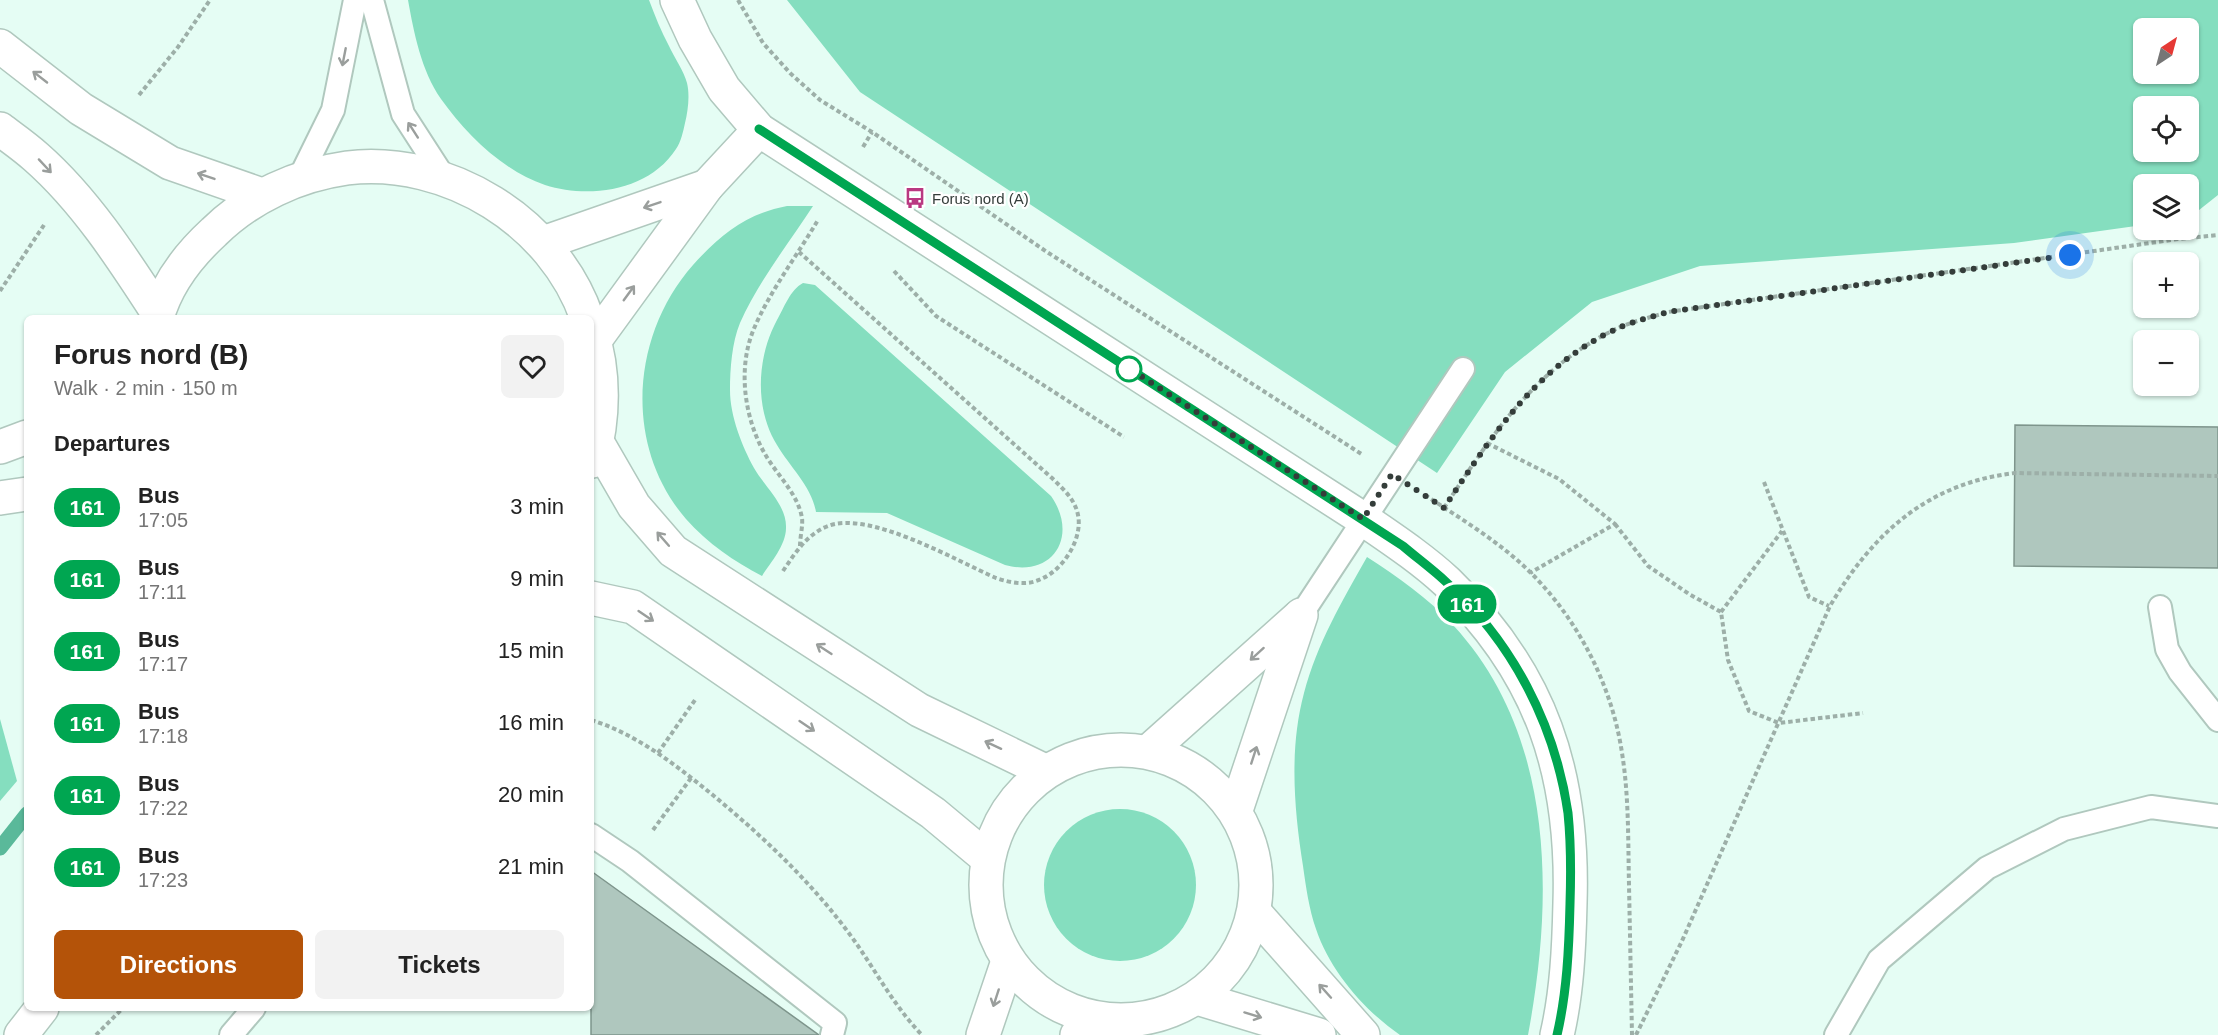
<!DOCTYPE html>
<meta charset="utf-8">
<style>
:root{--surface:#fff;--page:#f2f2f2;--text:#222;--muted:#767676;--accent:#b45309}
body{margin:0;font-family:Helvetica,sans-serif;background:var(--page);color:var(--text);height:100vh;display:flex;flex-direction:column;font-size:22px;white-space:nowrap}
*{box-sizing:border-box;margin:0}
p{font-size:20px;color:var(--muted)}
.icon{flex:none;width:33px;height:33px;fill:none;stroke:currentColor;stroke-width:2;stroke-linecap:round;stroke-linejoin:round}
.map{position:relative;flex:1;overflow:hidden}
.details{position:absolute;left:24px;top:315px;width:570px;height:696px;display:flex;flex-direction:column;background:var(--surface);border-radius:9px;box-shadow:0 2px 4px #0004}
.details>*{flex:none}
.badge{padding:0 12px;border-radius:20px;font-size:21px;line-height:39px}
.needle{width:39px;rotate:36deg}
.tools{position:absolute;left:2133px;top:18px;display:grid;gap:12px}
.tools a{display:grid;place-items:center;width:66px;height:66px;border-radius:9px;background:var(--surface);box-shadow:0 2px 4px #0004;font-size:30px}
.you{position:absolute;width:30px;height:30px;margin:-15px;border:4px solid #fff;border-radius:50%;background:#1a73e8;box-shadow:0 0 0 9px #1a73e833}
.map>.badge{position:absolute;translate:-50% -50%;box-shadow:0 0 0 3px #fff}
h2{padding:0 30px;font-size:22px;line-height:54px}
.round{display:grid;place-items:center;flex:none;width:63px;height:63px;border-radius:9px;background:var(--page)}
.headline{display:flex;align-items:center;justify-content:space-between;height:102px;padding:0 30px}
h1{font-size:28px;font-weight:800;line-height:45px}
.button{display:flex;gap:12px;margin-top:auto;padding:12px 30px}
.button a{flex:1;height:69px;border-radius:9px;background:var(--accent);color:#fff;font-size:24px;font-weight:800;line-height:69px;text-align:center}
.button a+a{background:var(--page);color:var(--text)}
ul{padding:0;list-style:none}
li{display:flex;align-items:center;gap:18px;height:72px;padding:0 30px}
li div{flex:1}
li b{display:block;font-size:22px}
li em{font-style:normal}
li .badge{min-width:66px;font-weight:700;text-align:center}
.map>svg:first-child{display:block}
.green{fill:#85debf;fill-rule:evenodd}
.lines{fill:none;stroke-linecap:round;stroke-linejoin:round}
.stream{stroke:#5ab99a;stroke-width:15}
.building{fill:#afc7be;stroke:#7e958c;stroke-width:1.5}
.lane-casing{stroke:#b0c8be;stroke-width:26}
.street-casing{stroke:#b0c8be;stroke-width:36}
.secondary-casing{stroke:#b0c8be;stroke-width:36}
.path{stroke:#9dafa8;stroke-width:4;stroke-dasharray:4.5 3;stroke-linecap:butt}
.lane{stroke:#fff;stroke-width:22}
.street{stroke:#fff;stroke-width:33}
.secondary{stroke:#fff;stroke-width:33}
.oneway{stroke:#9a9e9c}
.line-casing{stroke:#fff;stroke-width:14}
.line{stroke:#00a651;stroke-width:9}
.walk{stroke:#343d3a;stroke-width:6;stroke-dasharray:0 10.8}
.stop-dot{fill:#fff;stroke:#00a651;stroke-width:3}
.labels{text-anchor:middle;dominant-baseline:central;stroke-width:4.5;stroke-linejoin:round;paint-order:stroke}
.poi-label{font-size:15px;fill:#343d3a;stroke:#fff;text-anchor:start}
</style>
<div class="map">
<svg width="2218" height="1035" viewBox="0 0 2218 1035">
<rect width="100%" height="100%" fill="#e5fdf4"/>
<!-- green -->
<g class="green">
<path d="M 408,0 L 649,0 C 655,16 661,31 669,46 C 674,57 684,71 687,83 C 690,95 688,111 685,123 C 683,132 681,142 676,149 C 649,191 589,199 545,185 C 503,171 466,134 441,99 C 421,70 414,33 408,0 Z"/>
<path d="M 787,0 L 2218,0 L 2218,195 L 2189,218 L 2188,184 L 2144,184 L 2143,225 L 2014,243 L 1700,266 L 1592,302 L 1505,372 L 1437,473 L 860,92 ZM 2144,28 L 2188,28 L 2188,74 L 2144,74 ZM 2144,106 L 2188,106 L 2188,152 L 2144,152 Z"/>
<path d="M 787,206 L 813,206 C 789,243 758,282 740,323 C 732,342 730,369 730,390 C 730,416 742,446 754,468 C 764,486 787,505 786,528 C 786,545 771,562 762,576 C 735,562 707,543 686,519 C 623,446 631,335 693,265 C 721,234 746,214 787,206 Z"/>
<path d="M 803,283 L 815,285 L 1051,496 C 1079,536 1053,578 1005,565 L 887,513 L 816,512 C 812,487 790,467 777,445 C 754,408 757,357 777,320 C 784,308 790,290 803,283 Z"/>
<path d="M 1367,557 C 1398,577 1428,598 1453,625 C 1555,735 1554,897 1528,1035 L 1400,1035 C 1364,1010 1330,971 1316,929 C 1309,909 1306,887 1303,866 C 1294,809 1289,749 1304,693 C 1317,644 1342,601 1367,557 Z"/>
<path d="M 0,719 L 17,781 L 0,801 Z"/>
<circle cx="1120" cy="885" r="76"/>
</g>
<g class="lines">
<!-- stream -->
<path class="stream" d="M 0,848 L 27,814"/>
</g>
<!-- building -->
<g class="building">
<path d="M 2015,425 L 2218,427 L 2218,568 L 2014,566 Z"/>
<path d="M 591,871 L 819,1035 L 591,1035 Z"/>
</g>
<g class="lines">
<defs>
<g id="lane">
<path d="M 372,0 L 403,114 L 445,179"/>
<path d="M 299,179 L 333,110 L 355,0"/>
<path d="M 2160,607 L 2167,649 L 2180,672 L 2218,720"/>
<path d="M 1301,615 L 1463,369"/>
<path d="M 591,835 L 630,861 L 835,1023 L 832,1035"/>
<path d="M 231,1035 L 254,1008"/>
<path d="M 1836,1035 L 1879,960 L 1987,868 L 2064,829 L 2151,807 L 2218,816"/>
</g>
<g id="street">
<path d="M 677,0 L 695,39 L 724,89 L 759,130 L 1363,519 C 1392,539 1421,558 1447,582 C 1542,674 1574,774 1570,903 C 1569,947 1567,992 1557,1035"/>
<path d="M 543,243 L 707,186"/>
<path d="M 595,340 L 707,186 L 759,130"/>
<path d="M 0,447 L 27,437"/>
<path d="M 0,498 L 27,494"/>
<path d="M 1149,751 L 1299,617"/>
<path d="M 1236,810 L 1301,615"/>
<path d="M 21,1035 L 42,1008"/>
<path d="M 983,1035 L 1008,961"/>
<path d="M 1077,1035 L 1095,1019"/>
</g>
<g id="secondary">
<path d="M 0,46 L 81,109 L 170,163 L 262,195"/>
<path d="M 0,129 C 12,138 25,147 36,157 C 85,200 123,259 158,313"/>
<path d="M 157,318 C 166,285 189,255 214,232 C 250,197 297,175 347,168 C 448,156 554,222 587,318"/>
<path d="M 591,330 C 605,372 604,419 592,461"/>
<path d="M 597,442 L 634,506 L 673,551 L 919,710 L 1045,771"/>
<path d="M 591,598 L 633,607 L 933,813 L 987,858"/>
<circle cx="1121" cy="885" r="135"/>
<path d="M 1255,913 L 1363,1035"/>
<path d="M 1197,998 L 1319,1035"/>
</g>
</defs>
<!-- lane casing -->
<use href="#lane" class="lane-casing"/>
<!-- street casing -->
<use href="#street" class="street-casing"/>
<!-- secondary casing -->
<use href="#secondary" class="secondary-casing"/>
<!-- path -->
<g class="path">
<path d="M 738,0 L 763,43 L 790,73 L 820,100 L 872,132 L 1047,252 L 1363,455"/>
<path d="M 139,95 L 178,47 L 210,0"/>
<path d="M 863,147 L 872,132"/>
<path d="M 894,271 L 936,316 L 1124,437"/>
<path d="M 0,291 L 44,225"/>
<path d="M 1487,443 L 1559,479 L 1615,524 L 1530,573"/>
<path d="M 1764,482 L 1809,597 L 1829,606"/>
<path d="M 1425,495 C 1461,519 1500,542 1531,573 C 1579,621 1612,686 1622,753 C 1629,796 1628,841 1629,885 C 1630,935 1631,985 1632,1035"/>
<path d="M 1444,508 C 1490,438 1534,369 1612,331 C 1629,322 1649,318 1668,312 L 2178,239 L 2218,235"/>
<path d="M 1615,524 L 1648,566 L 1689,594 L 1721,612 L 1728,660 L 1749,711 L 1779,723 L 1863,713"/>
<path d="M 800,546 C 800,537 803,526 802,518 C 798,495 780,478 768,459 C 745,423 737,371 753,331 C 768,294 798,254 818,220"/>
<path d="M 783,571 C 795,553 807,534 828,526 C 869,510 957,561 996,578 C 1011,583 1027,586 1041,579 C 1063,570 1083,539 1078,515 C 1075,499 1063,489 1052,478 L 799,252"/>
<path d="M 1721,612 L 1782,531"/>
<path d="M 591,720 C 637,734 677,766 714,796 C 762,836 807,878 845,928 C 872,963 891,1003 922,1035"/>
<path d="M 658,753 L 695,700"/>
<path d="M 653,830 L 691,778"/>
<path d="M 96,1035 L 123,1008"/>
<path d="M 1636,1035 L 1682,941 L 1830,606 C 1873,533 1928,483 2015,473 L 2218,476"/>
</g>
<!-- lane -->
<use href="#lane" class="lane"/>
<!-- street -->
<use href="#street" class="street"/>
<!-- secondary -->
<use href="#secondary" class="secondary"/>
</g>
<!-- one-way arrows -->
<defs><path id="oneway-shaft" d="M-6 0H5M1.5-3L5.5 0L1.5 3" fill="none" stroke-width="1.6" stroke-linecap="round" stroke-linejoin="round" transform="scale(1.5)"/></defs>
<g class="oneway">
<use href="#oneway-shaft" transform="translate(344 57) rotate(101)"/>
<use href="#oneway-shaft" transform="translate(40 77) rotate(-142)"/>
<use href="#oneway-shaft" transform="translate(413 130) rotate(-123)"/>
<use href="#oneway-shaft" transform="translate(45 166) rotate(47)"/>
<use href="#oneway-shaft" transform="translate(206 176) rotate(-161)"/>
<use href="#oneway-shaft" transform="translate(652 205) rotate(161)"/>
<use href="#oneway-shaft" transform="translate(629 293) rotate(-54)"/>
<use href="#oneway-shaft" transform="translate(663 539) rotate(-131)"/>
<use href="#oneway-shaft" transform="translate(646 616) rotate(34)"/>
<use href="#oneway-shaft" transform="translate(824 649) rotate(-147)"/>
<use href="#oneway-shaft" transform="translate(1257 654) rotate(138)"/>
<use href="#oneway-shaft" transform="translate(807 726) rotate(34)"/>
<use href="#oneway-shaft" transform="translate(993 745) rotate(-155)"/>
<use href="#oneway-shaft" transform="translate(1254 755) rotate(-72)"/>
<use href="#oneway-shaft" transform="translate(1325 991) rotate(-132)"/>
<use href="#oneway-shaft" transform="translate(996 998) rotate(108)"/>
<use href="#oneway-shaft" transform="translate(1253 1015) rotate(17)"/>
</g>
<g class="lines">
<defs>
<path id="line" d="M 759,129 L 1403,546 C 1417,558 1432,569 1445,581 C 1512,641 1555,724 1568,813 C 1571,843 1571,874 1570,904 C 1569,948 1567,992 1557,1035"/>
</defs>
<!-- line casing -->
<use href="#line" class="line-casing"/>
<!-- line -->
<use href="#line" class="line"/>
<!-- walk -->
<path class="walk" d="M 1129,369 L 1122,364 L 1363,519 L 1392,474 L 1444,508 C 1490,439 1534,369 1612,331 C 1629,322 1649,318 1668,312 L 2070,255"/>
</g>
<!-- icons -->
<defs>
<symbol id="bus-bare" viewBox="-9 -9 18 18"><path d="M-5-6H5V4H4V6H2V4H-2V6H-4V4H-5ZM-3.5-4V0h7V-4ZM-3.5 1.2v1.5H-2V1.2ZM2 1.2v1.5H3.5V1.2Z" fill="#b93881" stroke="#fff" stroke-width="2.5" paint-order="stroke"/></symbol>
</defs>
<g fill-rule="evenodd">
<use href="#bus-bare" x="900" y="183" width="30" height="30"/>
</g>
<!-- markers -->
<circle class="stop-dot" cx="1129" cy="369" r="12"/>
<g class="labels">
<!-- poi labels -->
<g class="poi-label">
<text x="932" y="198">Forus nord (A)</text>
</g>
</g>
</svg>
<div class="tools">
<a><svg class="needle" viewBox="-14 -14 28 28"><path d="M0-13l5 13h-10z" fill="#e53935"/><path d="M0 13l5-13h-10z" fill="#767676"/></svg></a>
<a><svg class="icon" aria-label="locate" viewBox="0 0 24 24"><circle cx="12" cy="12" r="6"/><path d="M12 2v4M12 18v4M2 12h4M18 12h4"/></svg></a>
<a><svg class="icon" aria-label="layers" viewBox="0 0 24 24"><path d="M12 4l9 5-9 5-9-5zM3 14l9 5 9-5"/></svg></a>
<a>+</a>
<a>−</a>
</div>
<div class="you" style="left:2070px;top:255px"></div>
<b class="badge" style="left:1467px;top:604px;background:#00a651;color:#fff">161</b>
<section class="details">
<div class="headline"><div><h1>Forus nord (B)</h1><p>Walk · 2 min · 150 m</p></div><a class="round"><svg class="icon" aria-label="heart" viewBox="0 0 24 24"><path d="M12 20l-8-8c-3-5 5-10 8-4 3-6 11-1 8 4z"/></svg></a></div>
<h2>Departures</h2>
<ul>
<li><span class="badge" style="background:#00a651;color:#fff">161</span><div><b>Bus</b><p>17:05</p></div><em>3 min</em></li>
<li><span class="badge" style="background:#00a651;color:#fff">161</span><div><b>Bus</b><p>17:11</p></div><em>9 min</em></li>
<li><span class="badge" style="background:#00a651;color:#fff">161</span><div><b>Bus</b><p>17:17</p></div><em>15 min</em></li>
<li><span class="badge" style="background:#00a651;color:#fff">161</span><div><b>Bus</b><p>17:18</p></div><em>16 min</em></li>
<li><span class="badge" style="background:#00a651;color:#fff">161</span><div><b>Bus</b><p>17:22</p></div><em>20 min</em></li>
<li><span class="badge" style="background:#00a651;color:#fff">161</span><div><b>Bus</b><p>17:23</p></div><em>21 min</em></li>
</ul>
<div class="button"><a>Directions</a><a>Tickets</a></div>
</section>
</div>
